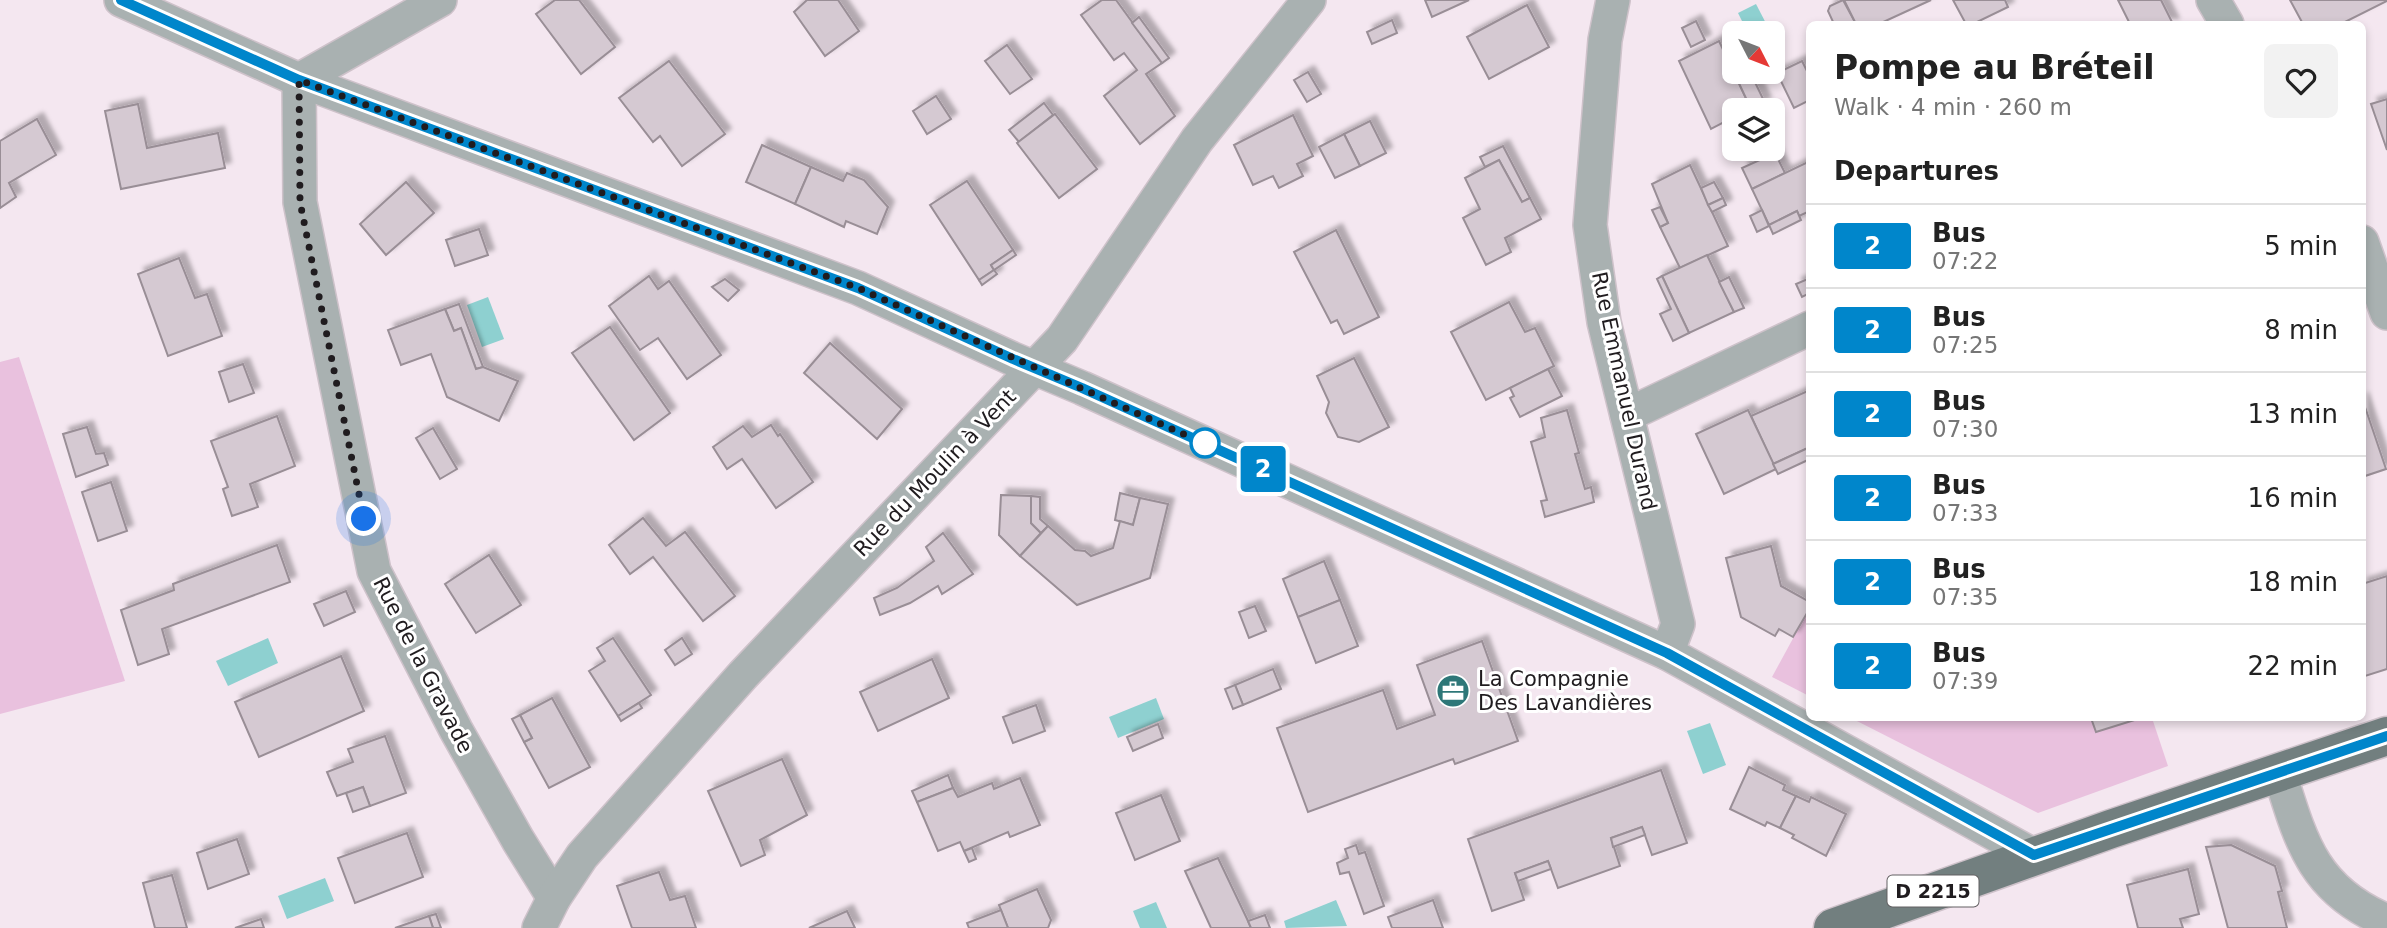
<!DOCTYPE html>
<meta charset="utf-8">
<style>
:root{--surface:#fff;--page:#f2f2f2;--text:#222;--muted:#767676;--line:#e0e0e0}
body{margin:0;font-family:"DejaVu Sans",sans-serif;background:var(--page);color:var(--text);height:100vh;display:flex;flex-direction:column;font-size:26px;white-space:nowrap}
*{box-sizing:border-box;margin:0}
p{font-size:23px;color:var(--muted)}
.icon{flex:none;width:38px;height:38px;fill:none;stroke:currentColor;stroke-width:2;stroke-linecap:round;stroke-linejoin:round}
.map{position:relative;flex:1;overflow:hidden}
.side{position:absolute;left:1806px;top:21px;width:560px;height:700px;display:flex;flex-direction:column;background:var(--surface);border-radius:10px;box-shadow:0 4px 10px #0003}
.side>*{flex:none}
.badge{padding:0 14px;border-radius:5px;font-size:24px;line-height:46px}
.needle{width:46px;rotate:132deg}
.controls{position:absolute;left:1722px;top:21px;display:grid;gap:14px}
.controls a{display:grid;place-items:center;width:63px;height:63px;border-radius:10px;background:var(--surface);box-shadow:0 4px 10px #0003;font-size:35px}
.you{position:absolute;width:35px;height:35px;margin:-18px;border:5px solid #fff;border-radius:50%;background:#1a73e8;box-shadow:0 0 0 10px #1a73e833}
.map>.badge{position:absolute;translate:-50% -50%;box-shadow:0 0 0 4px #fff}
h2{padding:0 28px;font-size:26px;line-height:63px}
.round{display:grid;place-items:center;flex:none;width:74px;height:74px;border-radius:10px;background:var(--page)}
.head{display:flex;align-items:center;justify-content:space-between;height:119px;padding:0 28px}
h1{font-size:33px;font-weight:700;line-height:52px}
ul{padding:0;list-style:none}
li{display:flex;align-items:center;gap:21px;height:84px;padding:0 28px;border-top:2px solid var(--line)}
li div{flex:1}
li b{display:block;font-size:26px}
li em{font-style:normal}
li .badge{min-width:77px;font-weight:700;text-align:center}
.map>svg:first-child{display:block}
.green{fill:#e9c1de}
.water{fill:#8ed0d0}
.building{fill:#d5c9d2;stroke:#998e96;stroke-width:2;filter:url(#shadow)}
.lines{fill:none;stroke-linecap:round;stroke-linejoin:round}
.street-casing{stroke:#cec2ca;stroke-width:36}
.primary-casing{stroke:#cec2ca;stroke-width:41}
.street{stroke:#a9b1b1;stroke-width:33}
.primary{stroke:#727f7f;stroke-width:38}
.line-casing{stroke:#fff;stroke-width:16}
.line{stroke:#0086cb;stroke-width:10}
.walk{stroke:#201c1f;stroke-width:7;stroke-dasharray:0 12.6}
.stop-dot{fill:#fff;stroke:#0086cb;stroke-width:3.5}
.labels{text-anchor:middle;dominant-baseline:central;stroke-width:6;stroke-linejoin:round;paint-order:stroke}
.shield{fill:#fff;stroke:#636062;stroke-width:2}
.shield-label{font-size:19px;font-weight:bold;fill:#201c1f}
.street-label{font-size:21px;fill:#201c1f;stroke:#fff}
.poi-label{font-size:21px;fill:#201c1f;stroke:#fff;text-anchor:start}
</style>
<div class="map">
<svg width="2387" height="928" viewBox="0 0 2387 928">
<defs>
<filter id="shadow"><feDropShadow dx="6" dy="-6" stdDeviation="2" flood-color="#0004"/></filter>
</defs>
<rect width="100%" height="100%" fill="#f4e7f0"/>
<!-- green -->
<g class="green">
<path d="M 19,357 L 125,681 L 0,714 L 0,362 Z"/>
<path d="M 1809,609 L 1809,696 L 1772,677 Z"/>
<path d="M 1851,718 L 2152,718 L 2168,766 L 2038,813 Z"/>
</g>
<!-- water -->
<g class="water">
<path d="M 1756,4 L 1771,33 L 1748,33 L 1738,13 Z"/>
<path d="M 488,297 L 504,339 L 482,347 L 467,305 Z"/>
<path d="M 268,638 L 278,663 L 228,686 L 216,661 Z"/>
<path d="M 1156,698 L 1164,719 L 1118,738 L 1109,717 Z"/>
<path d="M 1710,723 L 1726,765 L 1703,774 L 1687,731 Z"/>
<path d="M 325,878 L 334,901 L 287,919 L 278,896 Z"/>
<path d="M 1336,900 L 1347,926 L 1286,928 L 1284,921 Z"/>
<path d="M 1156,902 L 1167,928 L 1140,928 L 1133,911 Z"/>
</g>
<!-- building -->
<g class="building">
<path d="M 555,0 L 579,0 L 615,47 L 581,74 L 536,14 Z"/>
<path d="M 807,0 L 838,0 L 859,31 L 825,56 L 794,12 Z"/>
<path d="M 1102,0 L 1116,0 L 1162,63 L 1146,74 L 1175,116 L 1140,144 L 1104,96 L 1137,70 L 1124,53 L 1114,60 L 1081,15 Z"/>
<path d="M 1425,0 L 1469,0 L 1432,17 Z"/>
<path d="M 1843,0 L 1856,24 L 1834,24 L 1828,11 L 1830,6 Z"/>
<path d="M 1844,0 L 1931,0 L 1879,24 L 1856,24 Z"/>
<path d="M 1953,0 L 2005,0 L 2008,7 L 1973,24 L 1966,24 Z"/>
<path d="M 2118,0 L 2161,0 L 2173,24 L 2130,24 Z"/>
<path d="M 2290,0 L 2387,0 L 2387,1 L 2341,24 L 2303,24 Z"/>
<path d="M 1527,5 L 1549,47 L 1489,79 L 1467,37 Z"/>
<path d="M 1139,17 L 1169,58 L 1162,63 L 1132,23 Z"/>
<path d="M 1392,20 L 1397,33 L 1372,44 L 1367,32 Z"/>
<path d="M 1696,21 L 1705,40 L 1691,47 L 1682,28 Z"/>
<path d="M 1719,41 L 1751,109 L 1734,110 L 1734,117 L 1711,129 L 1679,61 Z"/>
<path d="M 1007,45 L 1032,79 L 1010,94 L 985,61 Z"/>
<path d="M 669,61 L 725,134 L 682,166 L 660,136 L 653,142 L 619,98 Z"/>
<path d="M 1802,61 L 1810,77 L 1810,100 L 1794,108 L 1777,73 Z"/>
<path d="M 1308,72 L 1321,94 L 1307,102 L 1294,80 Z"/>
<path d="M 1751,74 L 1765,103 L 1751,109 L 1737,79 Z"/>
<path d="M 936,96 L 951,119 L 927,134 L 913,111 Z"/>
<path d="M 2387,99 L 2387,150 L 2371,104 Z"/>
<path d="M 1044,103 L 1053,115 L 1019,142 L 1009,130 Z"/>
<path d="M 138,104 L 147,148 L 218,133 L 225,168 L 121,189 L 105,111 Z"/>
<path d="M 1055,114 L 1097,169 L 1059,198 L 1017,143 Z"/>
<path d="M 1293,115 L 1313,156 L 1297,164 L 1303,176 L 1279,188 L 1273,176 L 1253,185 L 1234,145 Z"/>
<path d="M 37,119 L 56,155 L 9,183 L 16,197 L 0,208 L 0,141 Z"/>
<path d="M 1370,121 L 1386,153 L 1360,166 L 1344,134 Z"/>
<path d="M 1344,134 L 1360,166 L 1335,178 L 1319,147 Z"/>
<path d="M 762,145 L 811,167 L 795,204 L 746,182 Z"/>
<path d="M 1503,146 L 1530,198 L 1522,202 L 1499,160 L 1485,167 L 1480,157 Z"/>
<path d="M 1775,153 L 1785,173 L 1752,189 L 1742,168 Z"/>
<path d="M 1499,160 L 1522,202 L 1530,198 L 1541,219 L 1505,238 L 1511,252 L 1486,265 L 1463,218 L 1480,209 L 1465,178 Z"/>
<path d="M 1810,161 L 1810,211 L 1799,216 L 1797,211 L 1769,225 L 1752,189 Z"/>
<path d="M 1690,165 L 1728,246 L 1680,268 L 1660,227 L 1668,223 L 1652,184 Z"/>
<path d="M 811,167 L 843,181 L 847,173 L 864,180 L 888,207 L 877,234 L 846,221 L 844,227 L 795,204 Z"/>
<path d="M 967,181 L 1013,250 L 991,265 L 994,270 L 979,280 L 930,205 Z"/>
<path d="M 406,182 L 434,213 L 386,255 L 360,224 Z"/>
<path d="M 1714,182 L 1723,198 L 1708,205 L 1701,188 Z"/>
<path d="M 1723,198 L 1726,205 L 1712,212 L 1708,205 Z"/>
<path d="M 1660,207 L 1668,223 L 1660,227 L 1652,210 Z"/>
<path d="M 1762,210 L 1769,226 L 1757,232 L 1750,216 Z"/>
<path d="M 1797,211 L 1801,220 L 1773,234 L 1769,225 Z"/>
<path d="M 479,229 L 488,255 L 455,266 L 446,240 Z"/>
<path d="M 1336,230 L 1379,317 L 1344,334 L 1337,320 L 1331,323 L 1294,252 Z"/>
<path d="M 1013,250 L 1016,255 L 994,270 L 991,265 Z"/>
<path d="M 1707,255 L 1734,312 L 1689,333 L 1662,276 Z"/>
<path d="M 179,258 L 195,298 L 207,294 L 222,336 L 168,356 L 138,274 Z"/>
<path d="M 994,270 L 997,274 L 982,285 L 979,280 Z"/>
<path d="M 649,276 L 658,289 L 669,281 L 721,355 L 687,379 L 658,338 L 640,350 L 609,306 Z"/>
<path d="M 1662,276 L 1689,333 L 1673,341 L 1660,314 L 1671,309 L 1657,279 Z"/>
<path d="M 1729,277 L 1744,308 L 1734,312 L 1719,282 Z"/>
<path d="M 1810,278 L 1810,293 L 1802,297 L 1796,284 Z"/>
<path d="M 725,279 L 739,290 L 728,301 L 712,287 Z"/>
<path d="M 1509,302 L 1525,332 L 1535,328 L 1554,366 L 1486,400 L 1451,332 Z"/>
<path d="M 459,304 L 483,367 L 476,369 L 461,328 L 454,331 L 445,309 Z"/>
<path d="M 445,309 L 454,331 L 461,328 L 476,369 L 483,367 L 518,381 L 499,421 L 447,397 L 431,354 L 401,365 L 388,330 Z"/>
<path d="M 610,327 L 670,413 L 634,440 L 572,353 Z"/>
<path d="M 830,343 L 902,409 L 877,439 L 804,373 Z"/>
<path d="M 1354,358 L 1389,427 L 1359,442 L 1338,437 L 1326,413 L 1329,402 L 1317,376 Z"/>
<path d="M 243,364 L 254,393 L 229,402 L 219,372 Z"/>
<path d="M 1548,369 L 1562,396 L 1520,417 L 1510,398 L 1514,396 L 1510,388 Z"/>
<path d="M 1810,390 L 1810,447 L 1773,464 L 1751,416 Z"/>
<path d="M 2362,398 L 2386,469 L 2362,477 Z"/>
<path d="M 1567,410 L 1579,453 L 1575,454 L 1585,489 L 1591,487 L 1594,502 L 1545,517 L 1541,501 L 1547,500 L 1531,442 L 1545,437 L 1541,418 Z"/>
<path d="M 1748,410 L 1776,469 L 1724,494 L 1696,434 Z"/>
<path d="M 277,416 L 295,466 L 250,484 L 258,507 L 232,516 L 223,489 L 228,487 L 211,441 Z"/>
<path d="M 771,425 L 778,436 L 780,434 L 813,482 L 776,508 L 742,459 L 727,469 L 713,447 L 743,426 L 752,437 Z"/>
<path d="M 87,427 L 96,454 L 104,453 L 108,465 L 76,477 L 63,434 Z"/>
<path d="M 433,428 L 457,469 L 440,479 L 416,438 Z"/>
<path d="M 1810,447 L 1810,459 L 1778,474 L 1773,464 Z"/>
<path d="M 111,482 L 127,531 L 98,541 L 82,492 Z"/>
<path d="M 1120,493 L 1140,498 L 1133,525 L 1115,520 Z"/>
<path d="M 1001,495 L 1031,496 L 1031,523 L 1041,533 L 1020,556 L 999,535 Z"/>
<path d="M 1031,496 L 1040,497 L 1040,519 L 1048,526 L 1041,533 L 1031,523 Z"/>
<path d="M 1140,498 L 1168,504 L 1150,578 L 1077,605 L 1020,556 L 1048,526 L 1075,550 L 1085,551 L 1091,556 L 1113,548 L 1120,521 L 1133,525 Z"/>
<path d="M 643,518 L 666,546 L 685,532 L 735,596 L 703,621 L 653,557 L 630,574 L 609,545 Z"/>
<path d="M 943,533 L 973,574 L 942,594 L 938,586 L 910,603 L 880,615 L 874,598 L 897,588 L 934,561 L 926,547 Z"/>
<path d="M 277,545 L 290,582 L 162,629 L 169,654 L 138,665 L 121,610 L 174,590 L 173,584 Z"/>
<path d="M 1771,546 L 1781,586 L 1810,602 L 1810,608 L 1793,637 L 1779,629 L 1775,636 L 1741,617 L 1726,558 Z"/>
<path d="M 489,555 L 521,605 L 476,633 L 445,584 Z"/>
<path d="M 1324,561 L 1340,600 L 1298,617 L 1283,579 Z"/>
<path d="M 2387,576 L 2387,669 L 2362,677 L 2362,584 Z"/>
<path d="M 346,591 L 355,612 L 324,626 L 314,604 Z"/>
<path d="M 1340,600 L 1358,646 L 1316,663 L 1298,617 Z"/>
<path d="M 1255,606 L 1266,631 L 1249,638 L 1239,612 Z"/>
<path d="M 613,638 L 651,695 L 618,716 L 589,671 L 605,661 L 597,648 Z"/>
<path d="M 682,638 L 692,654 L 675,665 L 665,650 Z"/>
<path d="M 1482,641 L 1518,741 L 1455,764 L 1453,759 L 1308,812 L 1277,728 L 1383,690 L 1397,729 L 1435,715 L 1417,665 Z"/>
<path d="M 341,656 L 364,711 L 259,757 L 235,702 Z"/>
<path d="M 932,659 L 949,698 L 878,731 L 860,692 Z"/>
<path d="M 1273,669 L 1281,689 L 1243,705 L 1235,685 Z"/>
<path d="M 1235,685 L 1243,705 L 1233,709 L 1225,689 Z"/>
<path d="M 552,698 L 590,767 L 549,788 L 524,742 L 532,738 L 520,715 Z"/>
<path d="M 639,703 L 642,708 L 621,721 L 618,716 Z"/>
<path d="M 1036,705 L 1045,731 L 1013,743 L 1003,717 Z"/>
<path d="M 520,715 L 532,738 L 524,742 L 512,719 Z"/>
<path d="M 2091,718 L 2141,718 L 2096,732 Z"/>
<path d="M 1158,724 L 1163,738 L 1133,751 L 1127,737 Z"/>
<path d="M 385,736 L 406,793 L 370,806 L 363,787 L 337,796 L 327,772 L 353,762 L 348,749 Z"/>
<path d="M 782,759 L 807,815 L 760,840 L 765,855 L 741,866 L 708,791 Z"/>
<path d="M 1749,767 L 1785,785 L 1783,790 L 1796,796 L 1780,828 L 1767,822 L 1765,826 L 1730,809 Z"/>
<path d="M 1661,770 L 1687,843 L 1652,855 L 1642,827 L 1611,838 L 1620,866 L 1558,888 L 1548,861 L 1515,873 L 1524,900 L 1492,911 L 1468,839 Z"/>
<path d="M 948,775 L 953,788 L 917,802 L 912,791 Z"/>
<path d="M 1020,778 L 1040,825 L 1010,837 L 1008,832 L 964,851 L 960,842 L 938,851 L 917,802 L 953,788 L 958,797 L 992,783 L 994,789 Z"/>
<path d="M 363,787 L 370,806 L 353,812 L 346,793 Z"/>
<path d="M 1161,795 L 1180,841 L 1135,860 L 1116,813 Z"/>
<path d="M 1796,796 L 1809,802 L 1811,797 L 1846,814 L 1826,856 L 1792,838 L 1794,835 L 1780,828 Z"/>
<path d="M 1642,827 L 1645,835 L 1613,847 L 1611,838 Z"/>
<path d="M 407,833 L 423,877 L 355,903 L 338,858 Z"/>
<path d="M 237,839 L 249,874 L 208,889 L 197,853 Z"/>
<path d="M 1356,845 L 1359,854 L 1365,852 L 1384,906 L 1364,914 L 1349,872 L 1340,874 L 1337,863 L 1348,858 L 1345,849 Z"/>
<path d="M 2231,845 L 2275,866 L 2282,891 L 2278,892 L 2287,928 L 2228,928 L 2206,847 Z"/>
<path d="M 972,848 L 976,859 L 969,862 L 964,851 Z"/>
<path d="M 1218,858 L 1248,921 L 1251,928 L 1211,928 L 1185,871 Z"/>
<path d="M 1548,861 L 1551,869 L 1518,881 L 1515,873 Z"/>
<path d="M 2188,869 L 2199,914 L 2180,919 L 2183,928 L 2138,928 L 2127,885 Z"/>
<path d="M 659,872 L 670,900 L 685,896 L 696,928 L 632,928 L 617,886 Z"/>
<path d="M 172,875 L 187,928 L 155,928 L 143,883 Z"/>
<path d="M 1037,889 L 1051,920 L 1048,928 L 1008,928 L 999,905 Z"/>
<path d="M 1433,900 L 1443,928 L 1392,928 L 1388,917 Z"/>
<path d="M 1001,910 L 1008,928 L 969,928 L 967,923 Z"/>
<path d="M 847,911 L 855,928 L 809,928 Z"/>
<path d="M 436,914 L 441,928 L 433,928 L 429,916 Z"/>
<path d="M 1265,915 L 1270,928 L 1251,928 L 1248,921 Z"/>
<path d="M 429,916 L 433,928 L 395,928 Z"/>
<path d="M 261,919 L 264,928 L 235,928 Z"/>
</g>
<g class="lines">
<defs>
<g id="street">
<path d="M 121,0 L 299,80 L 858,288 L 1013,359 L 1082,388 L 1667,653 L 2033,855"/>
<path d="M 440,0 L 299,80 L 300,202 L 374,571 L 456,730 L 518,840 L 554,898"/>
<path d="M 1613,0 L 1605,40 L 1590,225 L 1604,322 L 1678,624 L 1667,653"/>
<path d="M 2213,0 L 2227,24"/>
<path d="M 2362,242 L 2387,313"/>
<path d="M 1627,415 L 1810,328"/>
<path d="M 2279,771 C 2301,842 2313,890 2387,921"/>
<path d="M 539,928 L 554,898 L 582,856 L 743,675 L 1062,339 L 1197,140 L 1309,0"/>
</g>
<path id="primary" d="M 1833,928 L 2111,829 L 2387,736"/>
</defs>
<!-- street casing -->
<use href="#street" class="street-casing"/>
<!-- primary casing -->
<use href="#primary" class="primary-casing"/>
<!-- street -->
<use href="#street" class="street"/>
<!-- primary -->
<use href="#primary" class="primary"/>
</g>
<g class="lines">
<defs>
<path id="line" d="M 121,0 L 299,80 L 858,288 L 1013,359 L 1082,388 L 1667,653 L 2034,855 L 2387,736"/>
</defs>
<!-- line casing -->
<use href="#line" class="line-casing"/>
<!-- line -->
<use href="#line" class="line"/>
<!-- walk -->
<path class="walk" d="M 364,519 L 300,202 L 299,80 L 858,288 L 1210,446 L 1205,443"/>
</g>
<!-- icons -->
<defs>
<symbol id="office-disc" viewBox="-11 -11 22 22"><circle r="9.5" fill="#2e7778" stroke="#fff"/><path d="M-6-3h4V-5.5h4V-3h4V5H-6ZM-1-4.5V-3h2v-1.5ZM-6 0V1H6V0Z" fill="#fff"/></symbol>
</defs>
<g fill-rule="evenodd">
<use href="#office-disc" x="1434" y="672" width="38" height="38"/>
</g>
<!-- markers -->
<circle class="stop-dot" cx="1205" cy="443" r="14"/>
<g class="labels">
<!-- shield labels -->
<rect class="shield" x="1887.5" y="875.5" width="91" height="31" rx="5"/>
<g class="shield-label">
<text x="1933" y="891">D 2215</text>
</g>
<!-- street labels -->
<g class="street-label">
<text transform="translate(1624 391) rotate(78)">Rue Emmanuel Durand</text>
<text transform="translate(935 473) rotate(-46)">Rue du Moulin à Vent</text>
<text transform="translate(423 665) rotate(63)">Rue de la Gravade</text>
</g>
<!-- poi labels -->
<g class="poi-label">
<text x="1478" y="679">La Compagnie<tspan x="1478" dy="24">Des Lavandières</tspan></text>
</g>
</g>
</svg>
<div class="controls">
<a><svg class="needle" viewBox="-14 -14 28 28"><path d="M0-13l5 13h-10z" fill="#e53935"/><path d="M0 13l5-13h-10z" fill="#767676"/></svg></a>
<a><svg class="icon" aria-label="layers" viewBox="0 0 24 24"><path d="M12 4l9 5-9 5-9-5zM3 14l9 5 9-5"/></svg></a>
</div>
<div class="you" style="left:364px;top:519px"></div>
<b class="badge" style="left:1263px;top:469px;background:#0086cb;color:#fff">2</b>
<section class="side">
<div class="head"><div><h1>Pompe au Bréteil</h1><p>Walk · 4 min · 260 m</p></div><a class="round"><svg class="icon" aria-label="heart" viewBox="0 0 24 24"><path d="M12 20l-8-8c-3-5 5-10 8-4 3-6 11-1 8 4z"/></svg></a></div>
<h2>Departures</h2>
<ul>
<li><span class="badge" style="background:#0086cb;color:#fff">2</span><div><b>Bus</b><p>07:22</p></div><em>5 min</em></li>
<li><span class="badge" style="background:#0086cb;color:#fff">2</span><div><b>Bus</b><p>07:25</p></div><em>8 min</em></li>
<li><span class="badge" style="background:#0086cb;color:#fff">2</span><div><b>Bus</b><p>07:30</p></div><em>13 min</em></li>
<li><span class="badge" style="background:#0086cb;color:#fff">2</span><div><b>Bus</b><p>07:33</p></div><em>16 min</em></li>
<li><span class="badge" style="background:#0086cb;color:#fff">2</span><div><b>Bus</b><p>07:35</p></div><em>18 min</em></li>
<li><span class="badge" style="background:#0086cb;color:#fff">2</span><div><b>Bus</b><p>07:39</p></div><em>22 min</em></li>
</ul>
</section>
</div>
